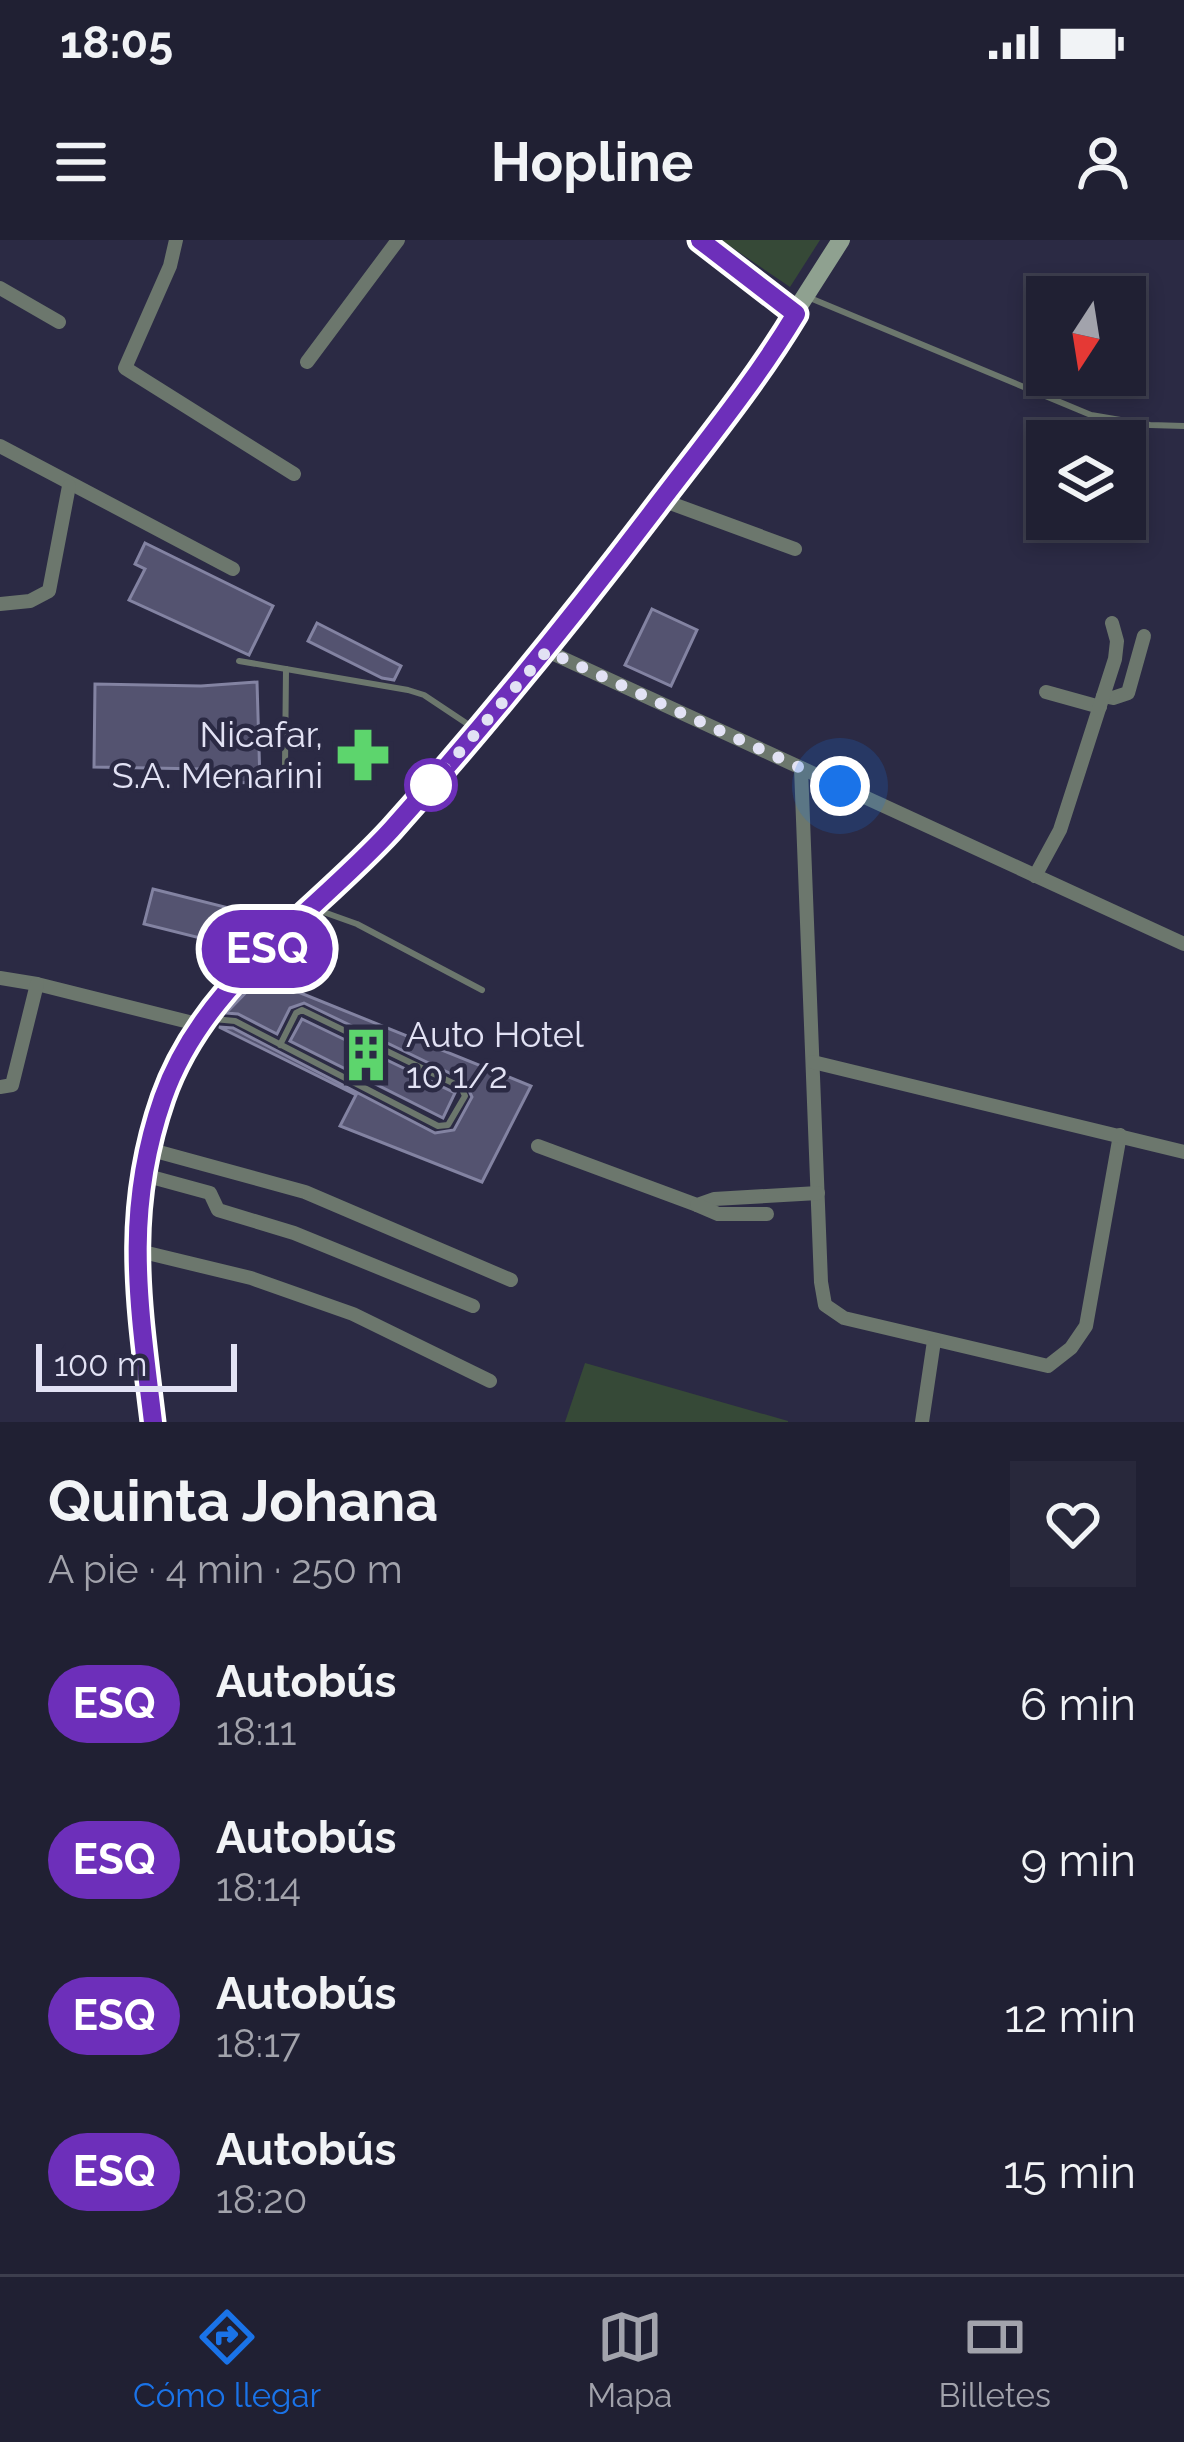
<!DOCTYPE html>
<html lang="es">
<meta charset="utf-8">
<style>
:root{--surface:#202033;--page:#28283b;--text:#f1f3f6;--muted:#a2a3ac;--line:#3d3e4e;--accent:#1a73e8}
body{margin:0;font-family:Raleway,sans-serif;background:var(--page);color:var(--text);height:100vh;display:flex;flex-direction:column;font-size:45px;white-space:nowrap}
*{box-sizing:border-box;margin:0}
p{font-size:39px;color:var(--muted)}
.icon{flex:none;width:66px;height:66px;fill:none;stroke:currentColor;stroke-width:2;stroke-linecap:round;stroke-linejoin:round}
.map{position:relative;height:1182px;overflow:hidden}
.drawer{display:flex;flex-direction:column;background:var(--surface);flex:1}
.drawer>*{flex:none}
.badge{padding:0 24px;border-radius:39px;font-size:42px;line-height:78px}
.needle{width:78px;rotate:192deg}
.buttons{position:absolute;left:1026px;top:36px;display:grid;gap:24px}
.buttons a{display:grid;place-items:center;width:120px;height:120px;border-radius:0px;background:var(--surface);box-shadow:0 6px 18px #0003,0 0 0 3px var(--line);font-size:60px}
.scale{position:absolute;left:36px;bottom:30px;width:201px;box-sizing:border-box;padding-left:12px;border:6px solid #e2e2f4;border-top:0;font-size:33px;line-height:42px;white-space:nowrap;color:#e2e2f4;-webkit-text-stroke:9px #2b2a44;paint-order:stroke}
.you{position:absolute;width:60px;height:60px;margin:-30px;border:9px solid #fff;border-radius:50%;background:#1a73e8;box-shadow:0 0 0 18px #1a73e833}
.map>.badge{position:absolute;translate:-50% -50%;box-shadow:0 0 0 6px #fff}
.round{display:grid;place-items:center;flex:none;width:126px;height:126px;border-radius:0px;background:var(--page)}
.head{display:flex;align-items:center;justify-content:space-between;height:204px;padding:0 48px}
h1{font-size:57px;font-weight:700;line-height:90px}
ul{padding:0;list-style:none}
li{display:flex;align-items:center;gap:36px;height:156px;padding:0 48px}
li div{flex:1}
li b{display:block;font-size:45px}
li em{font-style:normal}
li .badge{min-width:132px;font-weight:700;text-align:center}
.status{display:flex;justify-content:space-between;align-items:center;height:84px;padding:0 60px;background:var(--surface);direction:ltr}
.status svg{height:33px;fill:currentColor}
header{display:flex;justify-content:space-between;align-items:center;height:156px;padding:0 48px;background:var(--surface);font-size:54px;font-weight:700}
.tabs{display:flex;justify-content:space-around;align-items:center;height:168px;border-top:3px solid var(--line);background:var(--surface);font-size:33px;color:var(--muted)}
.tabs a{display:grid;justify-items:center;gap:6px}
.tabs .selected{color:var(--accent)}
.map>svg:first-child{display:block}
.green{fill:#364937}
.building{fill:#545370;stroke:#8383a2;stroke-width:3}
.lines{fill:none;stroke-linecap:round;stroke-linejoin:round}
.lane{stroke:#6c776d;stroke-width:6}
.street{stroke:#6c776d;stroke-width:14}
.secondary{stroke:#8fa190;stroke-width:18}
.line-casing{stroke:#fff;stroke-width:27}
.line{stroke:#6d2fba;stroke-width:18}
.walk{stroke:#e2e2f4;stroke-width:12;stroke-dasharray:0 21.6}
.stop-dot{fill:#fff;stroke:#6d2fba;stroke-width:6}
.labels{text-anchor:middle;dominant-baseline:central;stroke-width:9;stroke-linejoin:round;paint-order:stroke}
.poi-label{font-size:36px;fill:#e2e2f4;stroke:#2b2a44;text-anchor:end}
</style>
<div class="status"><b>18:05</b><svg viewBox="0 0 49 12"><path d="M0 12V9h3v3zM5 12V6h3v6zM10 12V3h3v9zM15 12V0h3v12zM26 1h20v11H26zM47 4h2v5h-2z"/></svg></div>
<header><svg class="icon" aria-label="menu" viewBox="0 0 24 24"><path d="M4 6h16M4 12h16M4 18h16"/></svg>Hopline<svg class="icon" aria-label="person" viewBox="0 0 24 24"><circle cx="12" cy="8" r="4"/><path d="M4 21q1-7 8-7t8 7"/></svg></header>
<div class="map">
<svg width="1184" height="1182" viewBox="0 0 1184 1182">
<rect width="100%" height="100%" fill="#2b2a44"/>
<!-- green -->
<g class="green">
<path d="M 721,0 L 820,0 L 790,47 Z"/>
<path d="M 585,1123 L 788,1181 L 788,1182 L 565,1182 Z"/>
</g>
<!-- building -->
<g class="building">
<path d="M 145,303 L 273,366 L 249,415 L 129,360 L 145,329 L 135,324 Z"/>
<path d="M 652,369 L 697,390 L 671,446 L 625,425 Z"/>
<path d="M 317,383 L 401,426 L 394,440 L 382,438 L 308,401 Z"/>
<path d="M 257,442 L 260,542 L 205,544 L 204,529 L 94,527 L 95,444 L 201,446 Z"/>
<path d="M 153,649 L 225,667 L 216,702 L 144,684 Z"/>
<path d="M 261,737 L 531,846 L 482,942 L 340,886 L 356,855 L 219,787 L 233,788 L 435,893 L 454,890 L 472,857 L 464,840 L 304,763 L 290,768 L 277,794 L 238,774 L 226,773 Z"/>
<path d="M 302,779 L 455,853 L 443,878 L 290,801 Z"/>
</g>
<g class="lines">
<!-- lane -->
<g class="lane">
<path d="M 810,58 L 1091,175 L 1150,185 L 1184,186"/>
<path d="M 239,421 L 408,450 L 424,455 L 475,489"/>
<path d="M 285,527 L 286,429"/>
<path d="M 315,669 L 357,684 L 482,750"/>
<path d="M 214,779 L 235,781 L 438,886 L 448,885 L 465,856 L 461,847 L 302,770 L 296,773 L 280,805"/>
</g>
<!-- street -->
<g class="street">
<path d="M 176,0 L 170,26 L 125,128 L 294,234"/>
<path d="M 700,0 L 796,74"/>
<path d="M 0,48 L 59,82"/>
<path d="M 307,122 L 398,0"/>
<path d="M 0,206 L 233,329"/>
<path d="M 662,260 L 795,309"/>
<path d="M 0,364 L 30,361 L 49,351 L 69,246"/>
<path d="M 547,411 L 1184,704"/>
<path d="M 1046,452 L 1100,467"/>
<path d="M 1103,456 L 1113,458 L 1128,453 L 1144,396"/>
<path d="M 801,528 L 821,1042 L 825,1065 L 844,1078 L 1048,1126 L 1071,1108 L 1086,1086 L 1120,895"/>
<path d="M 1035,636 L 1060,590 L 1115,419 L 1117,401 L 1112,383"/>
<path d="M 0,738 L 37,744 L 201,785"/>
<path d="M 813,822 L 1184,912"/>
<path d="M 0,847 L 12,845 L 37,744"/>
<path d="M 538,906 L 697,965 L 714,959 L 818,953"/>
<path d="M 148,909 L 305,952 L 511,1040"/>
<path d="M 144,935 L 210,953 L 218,970 L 294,993 L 473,1066"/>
<path d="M 697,965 L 718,974 L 767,974"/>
<path d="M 135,1010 L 251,1038 L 353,1074 L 490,1141"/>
<path d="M 922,1182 L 934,1101"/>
</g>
<!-- secondary -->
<path class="secondary" d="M 153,1182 L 135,1010 L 148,909 L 178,822 L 221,756 L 366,618 L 547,411 L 742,155 L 841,0"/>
</g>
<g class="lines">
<defs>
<path id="line" d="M 153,1182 C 139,1065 123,973 163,858 C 203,743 312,676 391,590 C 485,485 572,378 657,266 C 705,203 755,142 796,74 L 700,0"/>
</defs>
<!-- line casing -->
<use href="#line" class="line-casing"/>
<!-- line -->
<use href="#line" class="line"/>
<!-- walk -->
<path class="walk" d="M 431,545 L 547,411 L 840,546"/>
</g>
<!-- icons -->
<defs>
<symbol id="pharmacy-bare" viewBox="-9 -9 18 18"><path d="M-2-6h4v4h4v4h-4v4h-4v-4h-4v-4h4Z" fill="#5dd56d" stroke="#2b2a44" stroke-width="2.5" paint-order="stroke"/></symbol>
<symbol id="building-bare" viewBox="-9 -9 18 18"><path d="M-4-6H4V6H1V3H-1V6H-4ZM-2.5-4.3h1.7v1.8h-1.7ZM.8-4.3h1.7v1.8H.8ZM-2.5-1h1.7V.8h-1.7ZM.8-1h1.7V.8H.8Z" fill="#5dd56d" stroke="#2b2a44" stroke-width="2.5" paint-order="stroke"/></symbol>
</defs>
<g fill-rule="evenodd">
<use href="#pharmacy-bare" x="325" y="477" width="76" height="76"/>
<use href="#building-bare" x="328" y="777" width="76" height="76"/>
</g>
<!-- markers -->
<circle class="stop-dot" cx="431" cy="545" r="24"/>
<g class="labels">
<!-- poi labels -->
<g class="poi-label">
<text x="323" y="494">Nicafar,<tspan x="323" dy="41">S.A. Menarini</tspan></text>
<text x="406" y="794" text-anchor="start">Auto Hotel<tspan x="406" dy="41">10 1/2</tspan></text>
</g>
</g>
</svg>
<div class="buttons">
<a><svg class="needle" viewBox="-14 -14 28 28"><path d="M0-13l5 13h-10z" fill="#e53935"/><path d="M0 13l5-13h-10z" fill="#a2a3ac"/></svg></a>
<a><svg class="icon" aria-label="layers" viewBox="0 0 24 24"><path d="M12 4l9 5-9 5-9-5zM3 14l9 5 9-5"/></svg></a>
</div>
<div class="scale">100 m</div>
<div class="you" style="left:840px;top:546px"></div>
<b class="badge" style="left:267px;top:709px;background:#6d2fba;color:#fff">ESQ</b>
</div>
<section class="drawer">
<div class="head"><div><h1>Quinta Johana</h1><p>A pie · 4 min · 250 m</p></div><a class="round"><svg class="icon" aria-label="heart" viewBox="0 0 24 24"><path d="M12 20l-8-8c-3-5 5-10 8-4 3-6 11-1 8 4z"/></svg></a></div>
<ul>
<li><span class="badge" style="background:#6d2fba;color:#fff">ESQ</span><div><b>Autobús</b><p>18:11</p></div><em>6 min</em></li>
<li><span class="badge" style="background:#6d2fba;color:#fff">ESQ</span><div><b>Autobús</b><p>18:14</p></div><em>9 min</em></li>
<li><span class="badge" style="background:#6d2fba;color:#fff">ESQ</span><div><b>Autobús</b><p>18:17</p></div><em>12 min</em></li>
<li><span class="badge" style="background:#6d2fba;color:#fff">ESQ</span><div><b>Autobús</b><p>18:20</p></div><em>15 min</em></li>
</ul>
</section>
<nav class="tabs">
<a class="selected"><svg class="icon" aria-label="directions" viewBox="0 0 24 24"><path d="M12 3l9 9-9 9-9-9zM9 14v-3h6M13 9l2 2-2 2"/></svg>Cómo llegar</a>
<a><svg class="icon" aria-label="map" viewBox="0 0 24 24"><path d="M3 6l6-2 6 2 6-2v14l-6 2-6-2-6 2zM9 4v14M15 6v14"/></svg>Mapa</a>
<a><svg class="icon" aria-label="tickets" viewBox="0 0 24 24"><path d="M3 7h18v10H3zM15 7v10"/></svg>Billetes</a>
</nav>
